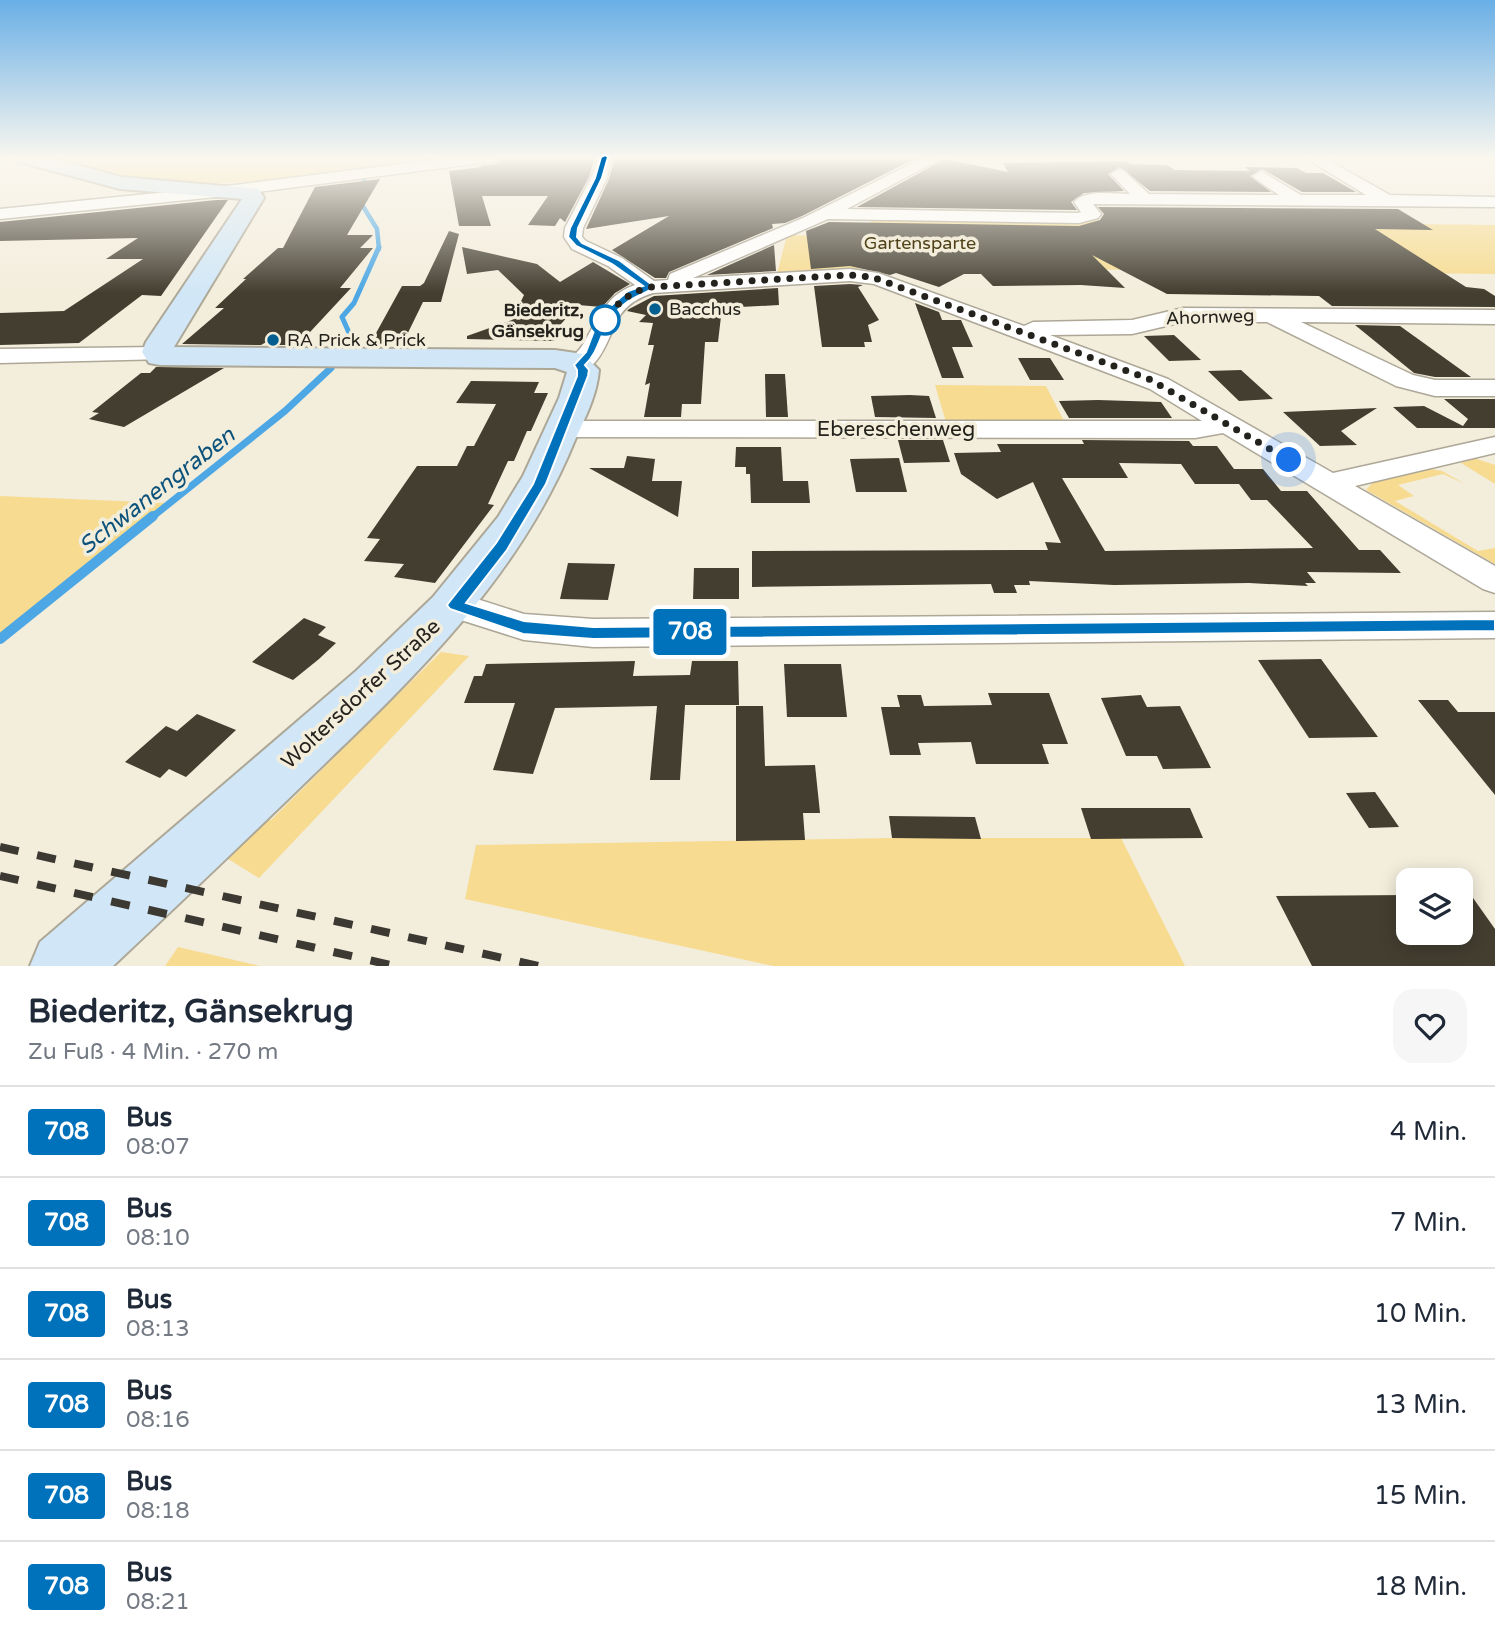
<!DOCTYPE html>
<html lang="de">
<meta charset="utf-8">
<style>
:root{--surface:#fff;--page:#f6f6f7;--text:#1f2937;--muted:#747a83;--line:#e0e1e3}
body{margin:0;font-family:"Varela Round",sans-serif;background:var(--page);color:var(--text);height:100vh;display:flex;flex-direction:column;font-size:26px;white-space:nowrap}
*{box-sizing:border-box;margin:0}
p{font-size:23px;color:var(--muted)}
.icon{flex:none;width:38px;height:38px;fill:none;stroke:currentColor;stroke-width:2;stroke-linecap:round;stroke-linejoin:round}
.map{position:relative;height:966px;overflow:hidden}
.panel{display:flex;flex-direction:column;background:var(--surface);flex:1}
.panel>*{flex:none}
.badge{padding:0 14px;border-radius:5px;font-size:24px;line-height:46px}
.buttons{position:absolute;left:1396px;top:868px;display:grid;gap:14px}
.buttons a{display:grid;place-items:center;width:77px;height:77px;border-radius:14px;background:var(--surface);box-shadow:0 4px 18px #0003;font-size:35px}
.you{position:absolute;width:35px;height:35px;margin:-18px;border:5px solid #fff;border-radius:50%;background:#1a73e8;box-shadow:0 0 0 10px #1a73e833}
.map>.badge{position:absolute;translate:-50% -50%;box-shadow:0 0 0 4px #fff}
.round{display:grid;place-items:center;flex:none;width:74px;height:74px;border-radius:21px;background:var(--page)}
.head{display:flex;align-items:center;justify-content:space-between;height:119px;padding:0 28px}
h1{font-size:33px;font-weight:700;line-height:52px}
ul{padding:0;list-style:none}
li{display:flex;align-items:center;gap:21px;height:91px;padding:0 28px;border-top:2px solid var(--line)}
li div{flex:1}
li b{display:block;font-size:26px}
li em{font-style:normal}
li .badge{min-width:77px;font-weight:700;text-align:center}
.map>svg:first-child{display:block}
.green{fill:#f6db90}
.lines{fill:none;stroke-linecap:round;stroke-linejoin:round}
.stream-far3{stroke:#4ca7e4;stroke-width:4.5}
.stream-far2{stroke:#4ca7e4;stroke-width:5}
.stream-far1{stroke:#4ca7e4;stroke-width:7}
.stream{stroke:#4ca7e4;stroke-width:10}
.building{fill:#433e30;fill-rule:evenodd}
.street-casing{stroke:#ada797;stroke-width:3}
.secondary-casing{stroke:#ada797;stroke-width:4}
.street{fill:#fff;fill-rule:evenodd}
.secondary{fill:#d1e7f7;fill-rule:evenodd}
.rail{stroke:#3c3932;stroke-width:8;stroke-dasharray:19 19;stroke-linecap:butt}
.line{fill:#0072bc;stroke:#fff;stroke-width:2}
.walk{stroke:#24221c;stroke-width:7;stroke-dasharray:0 12.6}
.poi-dot{fill:#015f8f;stroke:#f3eddc;stroke-width:2.5}
.stop-dot{fill:#fff;stroke:#0072bc;stroke-width:3.5}
.labels{text-anchor:middle;dominant-baseline:central;stroke-width:7;stroke-linejoin:round;paint-order:stroke}
.far-park-label{font-size:18px;fill:#504218;stroke:#f3eddc}
.far-poi-label{font-size:18px;fill:#24221c;stroke:#f3eddc;text-anchor:start}
.far-stop-label{font-size:18px;font-weight:bold;fill:#24221c;stroke:#f3eddc;text-anchor:end}
.far-street-label{font-size:18px;fill:#24221c;stroke:#f3eddc}
.street-label{font-size:21px;fill:#24221c;stroke:#f3eddc}
.water-label{font-size:23px;font-style:italic;fill:#0c527b;stroke:#f3eddc}
</style>
<div class="map">
<svg width="1495" height="966" viewBox="0 0 1495 966">
<rect width="100%" height="100%" fill="#f3eddc"/>
<!-- green -->
<g class="green">
<path d="M 54,157 L 401,157 L 404,163 C 314,173 217,194 127,177 C 103,172 78,164 54,157 Z"/>
<path d="M 872,218 L 1495,225 L 1495,274 L 882,267 L 777,274 L 787,235 L 866,237 Z"/>
<path d="M 935,385 L 1046,386 L 1065,423 L 946,422 Z"/>
<path d="M 1474,458 L 1495,465 L 1495,484 L 1461,463 Z"/>
<path d="M 1425,468 L 1442,471 L 1465,484 L 1443,474 L 1398,485 L 1414,496 L 1395,501 L 1478,551 L 1495,548 L 1495,564 L 1366,490 L 1374,481 Z"/>
<path d="M 0,496 L 167,503 L 0,636 Z"/>
<path d="M 441,652 L 469,656 L 259,878 L 225,857 L 261,820 L 271,820 Z"/>
<path d="M 892,838 L 1121,838 L 1185,966 L 773,966 L 465,899 L 476,845 Z"/>
<path d="M 178,947 L 260,966 L 165,966 Z"/>
</g>
<g class="lines">
<!-- stream-far3 -->
<path class="stream-far3" d="M 364,179 L 361,203 L 377,229 L 379,249"/>
<!-- stream-far2 -->
<path class="stream-far2" d="M 348,346 L 350,335 L 342,317 L 354,303 L 379,247"/>
<!-- stream-far1 -->
<path class="stream-far1" d="M 151,518 L 285,411 L 331,368"/>
<!-- stream -->
<path class="stream" d="M 0,639 L 153,516"/>
</g>
<!-- building -->
<g class="building">
<path d="M 506,157 L 595,157 L 589,177 L 565,222 L 560,218 L 555,226 L 528,225 L 548,196 L 482,196 L 491,226 L 459,226 L 449,171 L 483,167 L 478,166 L 496,164 Z"/>
<path d="M 615,157 L 918,157 L 802,216 L 785,223 L 772,224 L 773,228 L 669,272 L 666,278 L 655,278 L 612,250 L 669,216 L 586,229 L 609,179 Z"/>
<path d="M 945,159 L 1008,172 L 1003,163 L 1127,161 L 1130,164 L 1167,165 L 1175,170 L 1250,171 L 1245,167 L 1297,168 L 1306,173 L 1323,173 L 1356,192 L 1302,192 L 1262,169 L 1250,176 L 1271,192 L 1150,191 L 1120,167 L 1108,174 L 1124,191 L 1084,193 L 1071,202 L 1077,210 L 857,207 Z"/>
<path d="M 380,179 L 347,235 L 373,235 L 360,248 L 373,248 L 340,288 L 351,288 L 298,345 L 274,345 L 270,340 L 261,345 L 182,344 L 224,308 L 215,308 L 246,279 L 243,279 L 278,248 L 283,248 L 315,187 Z"/>
<path d="M 216,200 L 228,200 L 161,296 L 142,295 L 79,343 L 0,345 L 0,313 L 64,311 L 143,259 L 106,259 L 138,238 L 0,241 L 0,222 Z"/>
<path d="M 1098,207 L 1398,209 L 1433,230 L 1375,229 L 1466,287 L 1484,289 L 1495,296 L 1495,307 L 1332,306 L 1319,296 L 1167,294 L 1092,255 L 1125,288 L 1081,285 L 993,286 L 981,274 L 964,274 L 939,287 L 896,273 L 890,275 L 850,266 L 811,269 L 806,231 L 829,222 L 1079,226 L 1100,220 L 1104,214 Z"/>
<path d="M 449,231 L 459,234 L 441,302 L 423,302 L 403,343 L 370,344 L 402,286 L 420,286 L 424,283 Z"/>
<path d="M 774,245 L 776,271 L 707,275 Z"/>
<path d="M 462,247 L 537,264 L 560,282 L 593,262 L 630,284 L 615,293 L 602,307 L 578,305 L 561,324 L 554,341 L 467,339 L 467,336 L 512,320 L 524,295 L 498,270 L 467,274 Z"/>
<path d="M 850,284 L 863,285 L 858,287 L 879,320 L 868,325 L 872,342 L 864,342 L 865,347 L 822,347 L 814,286 Z"/>
<path d="M 778,288 L 779,305 L 722,308 L 718,342 L 705,342 L 701,404 L 682,404 L 681,417 L 644,417 L 650,383 L 645,385 L 654,345 L 648,345 L 653,323 L 639,322 L 646,315 L 627,311 L 629,309 L 654,296 Z"/>
<path d="M 915,303 L 939,312 L 942,320 L 961,320 L 973,347 L 952,347 L 964,378 L 942,378 Z"/>
<path d="M 1355,325 L 1400,326 L 1471,377 L 1435,377 L 1414,373 Z"/>
<path d="M 1174,335 L 1201,360 L 1169,361 L 1144,336 Z"/>
<path d="M 1018,358 L 1050,358 L 1064,380 L 1030,380 Z"/>
<path d="M 156,367 L 224,368 L 124,427 L 89,419 L 99,413 L 92,412 L 141,373 L 150,373 Z"/>
<path d="M 1241,370 L 1273,399 L 1239,401 L 1208,371 Z"/>
<path d="M 765,374 L 785,374 L 788,417 L 766,417 Z"/>
<path d="M 471,381 L 539,382 L 534,393 L 548,393 L 531,431 L 527,431 L 514,461 L 508,461 L 488,504 L 494,505 L 435,583 L 394,577 L 404,564 L 364,561 L 380,539 L 367,538 L 417,466 L 457,466 L 467,446 L 474,446 L 496,404 L 456,403 Z"/>
<path d="M 910,395 L 929,396 L 936,418 L 875,417 L 871,396 Z"/>
<path d="M 1444,399 L 1495,399 L 1495,428 L 1417,428 L 1393,407 L 1424,406 L 1463,426 L 1468,419 Z"/>
<path d="M 1098,400 L 1161,402 L 1172,418 L 1069,418 L 1059,401 Z"/>
<path d="M 1377,408 L 1341,431 L 1357,445 L 1320,446 L 1283,412 Z"/>
<path d="M 898,440 L 943,440 L 950,462 L 904,463 Z"/>
<path d="M 1082,440 L 1189,441 L 1193,446 L 1217,446 L 1234,469 L 1263,469 L 1281,491 L 1307,491 L 1359,550 L 1380,550 L 1401,573 L 1307,572 L 1316,583 L 1305,583 L 1308,586 L 1249,583 L 1114,585 L 1029,581 L 1030,585 L 1014,585 L 1017,593 L 994,593 L 991,584 L 752,587 L 752,551 L 1048,550 L 1045,542 L 1061,543 L 1033,482 L 997,499 L 961,474 L 954,453 L 1001,452 L 997,444 L 1084,444 ZM 1119,463 L 1181,464 L 1195,484 L 1239,484 L 1251,500 L 1267,500 L 1313,548 L 1105,551 L 1062,478 L 1128,478 Z"/>
<path d="M 736,447 L 781,447 L 783,481 L 808,481 L 810,503 L 751,503 L 750,474 L 746,474 L 746,467 L 735,467 Z"/>
<path d="M 627,456 L 655,459 L 652,481 L 682,481 L 678,517 L 589,468 L 624,468 Z"/>
<path d="M 899,458 L 907,492 L 856,492 L 850,459 Z"/>
<path d="M 568,563 L 615,564 L 608,600 L 560,599 Z"/>
<path d="M 694,568 L 739,568 L 739,599 L 693,599 Z"/>
<path d="M 304,618 L 326,627 L 318,635 L 336,643 L 319,659 L 293,680 L 252,662 Z"/>
<path d="M 1321,659 L 1378,737 L 1309,738 L 1258,660 Z"/>
<path d="M 635,661 L 633,676 L 690,675 L 692,661 L 738,661 L 739,705 L 685,705 L 680,780 L 650,780 L 657,706 L 555,708 L 533,774 L 493,770 L 515,703 L 464,703 L 474,676 L 482,676 L 486,664 Z"/>
<path d="M 784,664 L 841,664 L 847,717 L 787,717 Z"/>
<path d="M 988,693 L 1049,693 L 1068,744 L 1042,744 L 1049,764 L 976,764 L 971,742 L 918,743 L 921,755 L 890,755 L 881,707 L 900,707 L 897,695 L 921,695 L 924,706 L 992,705 Z"/>
<path d="M 1141,695 L 1147,707 L 1180,706 L 1211,768 L 1163,769 L 1157,756 L 1126,756 L 1101,698 Z"/>
<path d="M 1418,700 L 1448,700 L 1458,712 L 1495,712 L 1495,795 Z"/>
<path d="M 736,706 L 763,706 L 765,766 L 815,765 L 820,813 L 803,813 L 805,840 L 736,841 Z"/>
<path d="M 197,714 L 236,730 L 186,777 L 169,769 L 160,778 L 125,762 L 166,726 L 177,731 Z"/>
<path d="M 1375,792 L 1399,827 L 1369,828 L 1346,793 Z"/>
<path d="M 1081,808 L 1190,808 L 1203,838 L 1091,839 Z"/>
<path d="M 889,816 L 975,817 L 981,839 L 892,838 Z"/>
<path d="M 1461,881 L 1495,929 L 1495,966 L 1312,966 L 1276,896 L 1409,895 L 1409,933 L 1461,933 Z"/>
</g>
<g class="lines">
<defs>
<g id="street">
<path d="M 457,157 L 503,157 L 496,161 L 235,195 L 0,219 L 0,209 L 235,185 Z"/>
<path d="M 598,157 L 612,157 L 607,178 L 583,228 L 582,237 L 586,241 L 622,258 L 654,281 L 668,280 L 670,274 L 803,218 L 925,157 L 944,157 L 847,209 L 1078,213 L 1081,212 L 1074,202 C 1086,189 1113,194 1130,194 L 1111,174 L 1119,169 L 1124,171 L 1149,194 L 1279,195 L 1256,179 L 1253,176 L 1261,171 L 1301,195 L 1366,195 L 1304,157 L 1323,157 L 1390,195 L 1495,197 L 1495,207 L 1093,204 L 1101,214 L 1098,218 L 1079,223 L 828,219 L 693,278 L 850,269 L 878,273 L 1024,326 L 1033,322 L 1132,320 L 1183,308 L 1495,310 L 1495,324 L 1301,322 L 1413,375 L 1435,380 L 1495,380 L 1495,396 L 1435,396 L 1396,386 L 1267,322 L 1183,322 L 1132,334 L 1050,335 L 1168,379 L 1333,473 L 1495,437 L 1495,453 L 1355,486 L 1495,566 L 1495,593 L 1483,589 L 1223,433 L 1195,438 L 563,437 L 553,435 L 549,429 L 553,423 L 563,421 L 1202,421 L 1150,389 L 874,284 L 850,281 L 653,293 C 640,297 629,303 621,314 C 608,333 601,378 570,370 L 567,365 C 572,357 579,351 584,343 C 598,318 606,295 635,285 L 608,266 L 572,249 L 564,237 L 565,228 L 591,178 Z"/>
<path d="M 159,347 L 167,349 L 171,354 L 167,359 L 0,363 L 0,349 Z"/>
<path d="M 455,592 L 524,614 L 593,619 L 1495,612 L 1495,638 L 593,647 L 524,640 L 442,614 L 437,605 L 442,596 Z"/>
</g>
<path id="secondary" d="M 14,157 L 47,157 L 121,177 L 259,189 L 264,198 L 174,347 L 555,350 L 583,354 L 599,370 C 597,395 585,418 575,440 C 520,576 417,675 313,775 C 247,839 180,903 113,966 L 30,966 L 40,942 L 356,671 L 433,597 L 498,517 L 523,476 L 559,398 L 567,372 L 555,368 L 160,365 L 149,363 L 142,352 L 146,342 L 242,199 L 120,189 L 16,161 Z"/>
</defs>
<!-- street casing -->
<use href="#street" class="street-casing"/>
<!-- secondary casing -->
<use href="#secondary" class="secondary-casing"/>
<!-- street -->
<use href="#street" class="street"/>
<!-- secondary -->
<use href="#secondary" class="secondary"/>
<!-- rail -->
<g class="rail">
<path d="M 0,847 L 539,966"/>
<path d="M 0,876 L 395,966"/>
</g>
</g>
<!-- sky -->
<linearGradient id="sky" x2="0" y2="1"><stop stop-color="#69afe6"/><stop offset="0.54" stop-color="#faf7ef"/><stop offset="1" stop-color="#faf7ef" stop-opacity="0"/></linearGradient>
<rect width="1495" height="293" fill="url(#sky)"/>
<!-- line -->
<path class="line" d="M 605,155 L 608,157 L 602,178 L 578,228 L 577,237 L 582,243 L 619,260 L 655,287 C 639,297 627,298 613,315 C 600,331 600,351 585,365 L 589,370 L 588,376 L 546,484 L 507,550 L 466,603 L 524,621 L 593,627 L 1495,619 L 1495,631 L 593,639 L 523,634 L 450,609 L 447,605 L 450,601 L 496,543 L 533,484 L 577,376 L 577,370 L 574,365 L 586,352 L 594,331 L 605,311 L 628,291 L 643,286 L 612,264 L 576,246 L 568,237 L 570,228 L 595,178 L 601,157 Z"/>
<g class="lines">
<!-- walk -->
<path class="walk" d="M 605,320 L 604,322 C 615,304 630,292 650,287 L 850,275 L 872,277 L 1149,379 L 1289,460"/>
</g>
<!-- markers -->
<g class="poi-dot">
<circle cx="655" cy="309" r="7"/>
<circle cx="273" cy="340" r="7"/>
</g>
<circle class="stop-dot" cx="605" cy="320" r="14"/>
<g class="labels">
<!-- far-park labels -->
<g class="far-park-label">
<text x="920" y="243">Gartensparte</text>
</g>
<!-- far-poi labels -->
<g class="far-poi-label">
<text x="669" y="309">Bacchus</text>
<text x="287" y="340">RA Prick &amp; Prick</text>
</g>
<!-- far-stop labels -->
<g class="far-stop-label">
<text x="584" y="310">Biederitz,<tspan x="584" dy="21">Gänsekrug</tspan></text>
</g>
<!-- far-street labels -->
<g class="far-street-label">
<text transform="translate(1210 317) rotate(-2)">Ahornweg</text>
</g>
<!-- street labels -->
<g class="street-label">
<text x="896" y="429">Ebereschenweg</text>
<text transform="translate(361 694) rotate(-43)">Woltersdorfer Straße</text>
</g>
<!-- water labels -->
<g class="water-label">
<text transform="translate(157 491) rotate(-38)">Schwanengraben</text>
</g>
</g>
</svg>
<div class="buttons">
<a><svg class="icon" aria-label="layers" viewBox="0 0 24 24"><path d="M12 4l9 5-9 5-9-5zM3 14l9 5 9-5"/></svg></a>
</div>
<div class="you" style="left:1289px;top:460px"></div>
<b class="badge" style="left:690px;top:632px;background:#0072bc;color:#fff">708</b>
</div>
<section class="panel">
<div class="head"><div><h1>Biederitz, Gänsekrug</h1><p>Zu Fuß · 4 Min. · 270 m</p></div><a class="round"><svg class="icon" aria-label="heart" viewBox="0 0 24 24"><path d="M12 20l-8-8c-3-5 5-10 8-4 3-6 11-1 8 4z"/></svg></a></div>
<ul>
<li><span class="badge" style="background:#0072bc;color:#fff">708</span><div><b>Bus</b><p>08:07</p></div><em>4 Min.</em></li>
<li><span class="badge" style="background:#0072bc;color:#fff">708</span><div><b>Bus</b><p>08:10</p></div><em>7 Min.</em></li>
<li><span class="badge" style="background:#0072bc;color:#fff">708</span><div><b>Bus</b><p>08:13</p></div><em>10 Min.</em></li>
<li><span class="badge" style="background:#0072bc;color:#fff">708</span><div><b>Bus</b><p>08:16</p></div><em>13 Min.</em></li>
<li><span class="badge" style="background:#0072bc;color:#fff">708</span><div><b>Bus</b><p>08:18</p></div><em>15 Min.</em></li>
<li><span class="badge" style="background:#0072bc;color:#fff">708</span><div><b>Bus</b><p>08:21</p></div><em>18 Min.</em></li>
</ul>
</section>
